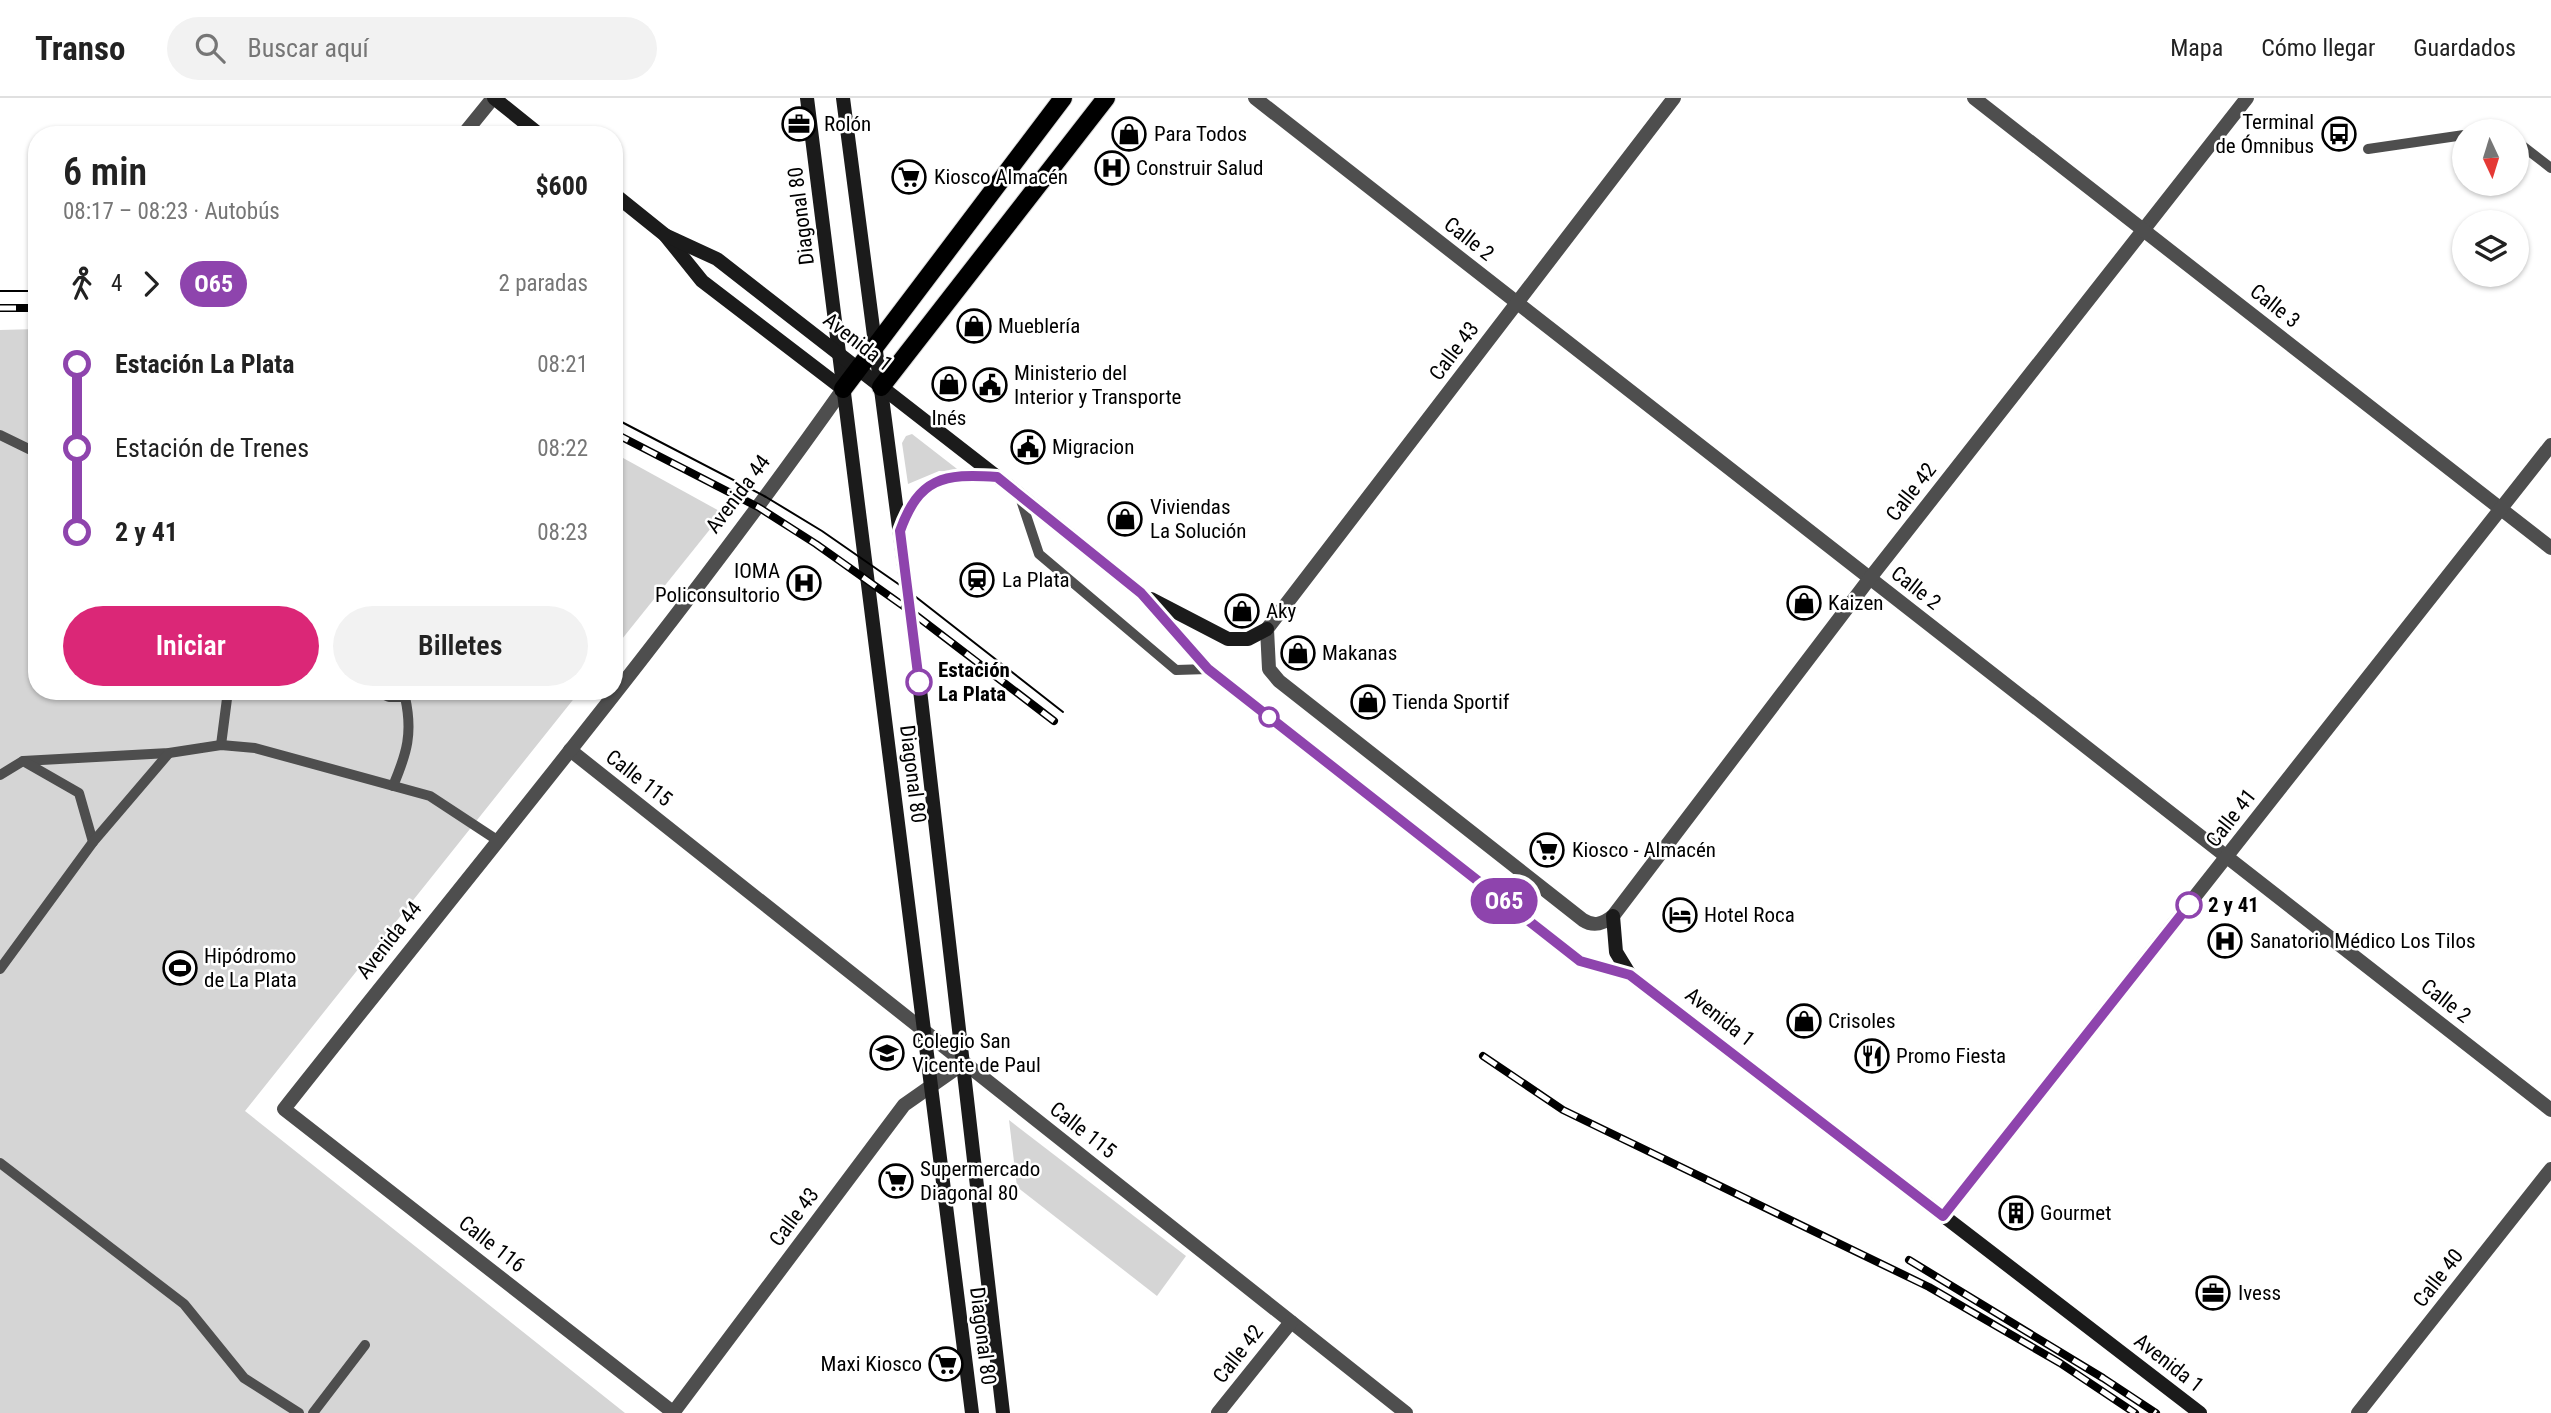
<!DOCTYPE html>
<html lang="es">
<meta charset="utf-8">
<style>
:root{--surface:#fff;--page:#f2f2f2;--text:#222;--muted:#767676;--line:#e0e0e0;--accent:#db2777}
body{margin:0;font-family:"Roboto Condensed",sans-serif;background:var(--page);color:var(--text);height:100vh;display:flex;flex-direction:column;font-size:26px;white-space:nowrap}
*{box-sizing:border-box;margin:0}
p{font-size:23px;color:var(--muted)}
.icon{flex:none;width:38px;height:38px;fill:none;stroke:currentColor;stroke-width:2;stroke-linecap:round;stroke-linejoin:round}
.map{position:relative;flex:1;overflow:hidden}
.drawer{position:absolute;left:28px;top:28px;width:595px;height:574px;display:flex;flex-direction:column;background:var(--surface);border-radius:28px;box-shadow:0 2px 5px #0004}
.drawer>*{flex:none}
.badge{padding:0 14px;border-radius:23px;font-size:24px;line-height:46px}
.needle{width:46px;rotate:176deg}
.fabs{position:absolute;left:2452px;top:21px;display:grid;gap:14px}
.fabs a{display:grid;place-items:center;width:77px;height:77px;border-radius:50%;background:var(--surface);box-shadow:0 2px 5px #0004;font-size:35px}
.map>.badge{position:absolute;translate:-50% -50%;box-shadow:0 0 0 4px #fff}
.legs{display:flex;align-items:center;gap:10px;height:77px;padding:0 35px;font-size:23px}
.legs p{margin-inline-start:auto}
.headline{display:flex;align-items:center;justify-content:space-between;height:119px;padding:0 35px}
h1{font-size:38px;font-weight:600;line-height:52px}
.primary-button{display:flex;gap:14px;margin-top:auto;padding:14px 35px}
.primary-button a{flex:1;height:80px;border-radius:42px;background:var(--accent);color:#fff;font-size:28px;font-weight:600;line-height:80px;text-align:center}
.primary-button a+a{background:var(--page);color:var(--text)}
ul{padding:0 35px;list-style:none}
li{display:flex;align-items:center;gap:24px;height:84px;font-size:26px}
li i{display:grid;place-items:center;width:10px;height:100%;margin:0 9px;background:currentColor}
li i::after{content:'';width:18px;height:18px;margin:-9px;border:5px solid;border-radius:50%;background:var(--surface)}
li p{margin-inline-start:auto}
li:first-child i{background:linear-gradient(#0000 50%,currentColor 0)}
li:last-child i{background:linear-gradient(currentColor 50%,#0000 0)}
header{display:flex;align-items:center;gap:42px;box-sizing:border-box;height:98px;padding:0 35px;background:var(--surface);border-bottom:2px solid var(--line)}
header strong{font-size:33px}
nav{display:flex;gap:38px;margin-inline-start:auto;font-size:24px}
.search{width:490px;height:63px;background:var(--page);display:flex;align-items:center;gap:18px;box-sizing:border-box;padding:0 24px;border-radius:38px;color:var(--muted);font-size:26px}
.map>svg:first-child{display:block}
.green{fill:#d5d5d5}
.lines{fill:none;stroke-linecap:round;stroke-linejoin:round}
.primary-casing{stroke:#dbdbdb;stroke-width:20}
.lane{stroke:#4e4e4e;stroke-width:10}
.street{stroke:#4e4e4e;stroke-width:14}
.secondary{stroke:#1b1b1b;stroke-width:14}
.primary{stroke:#000;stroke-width:18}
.tram{stroke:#000;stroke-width:2}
.rail-casing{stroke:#000;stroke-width:8}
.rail{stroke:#fff;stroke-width:5;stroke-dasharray:16;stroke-linecap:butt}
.line-1-casing{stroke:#fff;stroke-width:16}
.line-1{stroke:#8e44ad;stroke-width:10}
.stop-1-dot{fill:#fff;stroke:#8e44ad;stroke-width:3.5}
.labels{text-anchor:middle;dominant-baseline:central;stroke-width:5;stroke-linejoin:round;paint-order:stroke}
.poi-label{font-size:21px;fill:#000;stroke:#fff;text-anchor:start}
.street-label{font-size:21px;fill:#000;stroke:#fff}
.stop-label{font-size:21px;font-weight:bold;fill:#000;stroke:#fff;text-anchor:start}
</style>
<header>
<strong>Transo</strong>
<div class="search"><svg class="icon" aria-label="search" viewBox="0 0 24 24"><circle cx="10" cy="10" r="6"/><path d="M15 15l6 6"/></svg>Buscar aquí</div>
<nav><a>Mapa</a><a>Cómo llegar</a><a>Guardados</a></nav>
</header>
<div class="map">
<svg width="2551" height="1315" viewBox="0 0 2551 1315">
<rect width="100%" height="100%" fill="#fff"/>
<!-- green -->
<g class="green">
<path d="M 37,231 L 37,593 L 580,593 L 245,1013 L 625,1315 L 0,1315 L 0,232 Z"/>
<path d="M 912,336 L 961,374 L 939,373 L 908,386 L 902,345 L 906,338 Z"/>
<path d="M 614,355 L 723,415 L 614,551 Z"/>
<path d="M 1009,1022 L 1186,1158 L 1157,1198 L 1017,1089 Z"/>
</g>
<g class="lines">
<defs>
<g id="primary">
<path d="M 881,289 L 1106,0"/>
<path d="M 843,291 L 1063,0"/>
</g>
</defs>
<!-- primary casing -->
<use href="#primary" class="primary-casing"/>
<!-- lane -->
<g class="lane">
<path d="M 2487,33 L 2502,31 L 2505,33"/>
<path d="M 2516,43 L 2551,70"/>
<path d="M 2368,51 L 2464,37"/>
<path d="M 0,337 L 37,355"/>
<path d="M 1019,396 L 1039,456 L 1176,572 L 1208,571"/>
<path d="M 375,593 L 389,599 L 405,599 L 410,593"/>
<path d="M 221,647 L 228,593"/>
<path d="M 23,663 L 169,655 L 221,647 L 255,650 L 430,698 L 497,742"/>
<path d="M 0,677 L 23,663 L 79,695 L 93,744"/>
<path d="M 393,688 C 407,655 413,635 405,599"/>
<path d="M 0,871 L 93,744 L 169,655"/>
<path d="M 0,1065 L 184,1206 L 244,1280 L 299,1315"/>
<path d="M 313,1315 L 365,1247"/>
</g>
<!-- street -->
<g class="street">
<path d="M 1255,0 L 2551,1012"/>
<path d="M 1674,0 L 1267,531 L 1269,571 L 1279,583 L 1583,822 C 1594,829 1603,826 1613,818 L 1870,480 L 2247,0"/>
<path d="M 1974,0 L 2551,450"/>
<path d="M 463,37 L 493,0"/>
<path d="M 570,652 L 1406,1315"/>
<path d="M 1943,1118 L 2551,347"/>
<path d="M 673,1315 L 904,1007 L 964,965"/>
<path d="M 674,1315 L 284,1011 C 472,773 668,539 843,291"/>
<path d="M 1218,1315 L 1291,1224"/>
<path d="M 2358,1315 L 2551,1071"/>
</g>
<!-- secondary -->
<g class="secondary">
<path d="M 494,0 L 540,37"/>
<path d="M 807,0 L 972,1315"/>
<path d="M 843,0 L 919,583 L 1003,1315"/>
<path d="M 614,96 L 665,137 L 702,183 L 843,291"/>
<path d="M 665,137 L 717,161 L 1019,396 L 1141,495 L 1208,571 L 1580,863 L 1630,877 L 2200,1315"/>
<path d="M 901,430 C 919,379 947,375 997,379"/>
<path d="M 1151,501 L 1228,541 L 1248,541 L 1267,531"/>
<path d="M 1613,818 L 1616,854 L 1630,877"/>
</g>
<!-- primary -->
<use href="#primary" class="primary"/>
<!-- tram -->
<g class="tram">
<path d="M 0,193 L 37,193"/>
<path d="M 614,320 L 766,399 L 822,433 L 907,492 L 1063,614"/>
</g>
<defs>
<g id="rail">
<path d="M 0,210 L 37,210"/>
<path d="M 614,335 L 758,409 L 816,446 L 909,512 L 1054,623"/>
<path d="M 1483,958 L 1563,1012 L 1929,1189 L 2060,1265 L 2135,1315"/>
<path d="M 1909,1162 L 2103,1280 L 2156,1315"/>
</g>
</defs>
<!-- rail casing -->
<use href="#rail" class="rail-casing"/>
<!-- rail -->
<use href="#rail" class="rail"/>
</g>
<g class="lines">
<defs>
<path id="line-1" d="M 919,584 L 900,433 C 919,380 943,375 997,379 L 1141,495 L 1208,571 L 1580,863 L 1630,877 L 1943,1118 L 2189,807"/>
</defs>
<!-- line-1 casing -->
<use href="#line-1" class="line-1-casing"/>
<!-- line-1 -->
<use href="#line-1" class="line-1"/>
</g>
<!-- icons -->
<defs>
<symbol id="office-ring" viewBox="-11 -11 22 22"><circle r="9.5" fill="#fff" stroke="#000" stroke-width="1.5"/><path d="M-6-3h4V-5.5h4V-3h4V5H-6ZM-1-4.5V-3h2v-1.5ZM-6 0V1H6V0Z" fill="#000"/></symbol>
<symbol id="shop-ring" viewBox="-11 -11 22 22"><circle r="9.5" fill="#fff" stroke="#000" stroke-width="1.5"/><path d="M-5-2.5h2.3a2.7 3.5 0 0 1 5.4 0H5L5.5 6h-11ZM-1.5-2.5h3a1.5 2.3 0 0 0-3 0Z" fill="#000"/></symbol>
<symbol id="bus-ring" viewBox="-11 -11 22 22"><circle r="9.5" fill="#fff" stroke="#000" stroke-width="1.5"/><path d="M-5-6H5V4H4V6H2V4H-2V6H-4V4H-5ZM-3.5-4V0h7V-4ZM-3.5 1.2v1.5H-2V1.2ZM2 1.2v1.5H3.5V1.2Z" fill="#000"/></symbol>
<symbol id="hospital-ring" viewBox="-11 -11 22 22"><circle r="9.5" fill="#fff" stroke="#000" stroke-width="1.5"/><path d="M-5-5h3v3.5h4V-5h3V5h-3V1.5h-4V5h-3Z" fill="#000"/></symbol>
<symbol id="supermarket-ring" viewBox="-11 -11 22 22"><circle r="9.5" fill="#fff" stroke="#000" stroke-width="1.5"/><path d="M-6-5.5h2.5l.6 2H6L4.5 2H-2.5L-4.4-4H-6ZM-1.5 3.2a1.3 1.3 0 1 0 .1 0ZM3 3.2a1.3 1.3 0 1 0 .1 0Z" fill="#000"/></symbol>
<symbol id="civic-ring" viewBox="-11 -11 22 22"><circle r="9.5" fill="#fff" stroke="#000" stroke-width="1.5"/><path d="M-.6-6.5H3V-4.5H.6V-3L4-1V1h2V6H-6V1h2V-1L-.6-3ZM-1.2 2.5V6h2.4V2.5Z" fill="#000"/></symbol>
<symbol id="station-ring" viewBox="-11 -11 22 22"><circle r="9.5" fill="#fff" stroke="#000" stroke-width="1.5"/><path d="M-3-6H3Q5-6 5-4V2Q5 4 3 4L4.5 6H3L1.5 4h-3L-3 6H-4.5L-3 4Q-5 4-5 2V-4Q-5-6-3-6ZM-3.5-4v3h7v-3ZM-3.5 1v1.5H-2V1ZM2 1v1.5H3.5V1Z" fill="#000"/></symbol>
<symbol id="hotel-ring" viewBox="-11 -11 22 22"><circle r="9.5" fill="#fff" stroke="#000" stroke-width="1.5"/><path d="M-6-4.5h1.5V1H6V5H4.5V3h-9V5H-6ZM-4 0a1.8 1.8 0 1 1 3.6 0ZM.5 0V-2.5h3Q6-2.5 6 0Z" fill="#000"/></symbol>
<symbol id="stadium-ring" viewBox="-11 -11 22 22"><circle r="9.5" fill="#fff" stroke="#000" stroke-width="1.5"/><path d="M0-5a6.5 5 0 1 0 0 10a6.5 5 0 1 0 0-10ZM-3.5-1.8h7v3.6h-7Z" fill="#000"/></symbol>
<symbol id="school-ring" viewBox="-11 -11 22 22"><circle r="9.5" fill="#fff" stroke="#000" stroke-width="1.5"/><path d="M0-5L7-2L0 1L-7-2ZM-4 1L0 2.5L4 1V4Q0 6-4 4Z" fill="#000"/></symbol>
<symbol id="restaurant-ring" viewBox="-11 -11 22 22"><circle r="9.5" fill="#fff" stroke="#000" stroke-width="1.5"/><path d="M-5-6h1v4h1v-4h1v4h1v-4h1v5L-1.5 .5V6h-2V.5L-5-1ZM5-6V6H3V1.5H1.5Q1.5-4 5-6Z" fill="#000"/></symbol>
<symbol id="building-ring" viewBox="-11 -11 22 22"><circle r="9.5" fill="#fff" stroke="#000" stroke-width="1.5"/><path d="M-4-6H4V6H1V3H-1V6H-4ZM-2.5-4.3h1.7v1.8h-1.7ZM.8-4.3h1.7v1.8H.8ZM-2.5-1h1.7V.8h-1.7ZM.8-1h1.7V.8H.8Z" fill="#000"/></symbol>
</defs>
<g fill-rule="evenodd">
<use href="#office-ring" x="780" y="7" width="38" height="38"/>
<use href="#shop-ring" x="1110" y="17" width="38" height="38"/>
<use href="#bus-ring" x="2320" y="17" width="38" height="38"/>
<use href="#hospital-ring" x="1093" y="51" width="38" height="38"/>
<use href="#supermarket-ring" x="890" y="60" width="38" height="38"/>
<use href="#shop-ring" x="955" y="209" width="38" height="38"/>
<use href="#shop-ring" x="930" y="267" width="38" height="38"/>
<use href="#civic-ring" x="971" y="268" width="38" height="38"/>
<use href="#civic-ring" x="1009" y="330" width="38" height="38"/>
<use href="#shop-ring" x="1106" y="402" width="38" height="38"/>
<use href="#station-ring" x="958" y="463" width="38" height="38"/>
<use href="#hospital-ring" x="785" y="466" width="38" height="38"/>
<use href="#shop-ring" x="1785" y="486" width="38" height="38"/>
<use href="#shop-ring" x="1223" y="494" width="38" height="38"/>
<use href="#shop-ring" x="1279" y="536" width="38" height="38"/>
<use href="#shop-ring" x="1349" y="585" width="38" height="38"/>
<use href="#supermarket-ring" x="1528" y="733" width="38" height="38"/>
<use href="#hotel-ring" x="1661" y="798" width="38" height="38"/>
<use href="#hospital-ring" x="2206" y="824" width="38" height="38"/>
<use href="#stadium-ring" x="161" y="851" width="38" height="38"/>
<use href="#shop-ring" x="1785" y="904" width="38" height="38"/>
<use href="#school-ring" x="868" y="936" width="38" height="38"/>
<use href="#restaurant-ring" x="1853" y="939" width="38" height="38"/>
<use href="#supermarket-ring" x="877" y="1064" width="38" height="38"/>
<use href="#building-ring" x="1997" y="1096" width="38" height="38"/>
<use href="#office-ring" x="2194" y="1176" width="38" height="38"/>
<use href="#supermarket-ring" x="927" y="1247" width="38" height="38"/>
</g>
<!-- markers -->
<g class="stop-1-dot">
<circle cx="919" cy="584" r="12"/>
<circle cx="1269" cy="619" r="9"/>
<circle cx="2189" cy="807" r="12"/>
</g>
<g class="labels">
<!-- poi labels -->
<g class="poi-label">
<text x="2314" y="24" text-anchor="end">Terminal<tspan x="2314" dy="24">de Ómnibus</tspan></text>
<text x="824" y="26">Rolón</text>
<text x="1154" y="36">Para Todos</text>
<text x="1136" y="70">Construir Salud</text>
<text x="934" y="79">Kiosco Almacén</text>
<text x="998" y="228">Mueblería</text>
<text x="1014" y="275">Ministerio del<tspan x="1014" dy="24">Interior y Transporte</tspan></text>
<text x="949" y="320" text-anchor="middle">Inés</text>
<text x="1052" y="349">Migracion</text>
<text x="1150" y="409">Viviendas<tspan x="1150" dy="24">La Solución</tspan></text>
<text x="780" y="473" text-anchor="end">IOMA<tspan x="780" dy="24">Policonsultorio</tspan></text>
<text x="1002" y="482">La Plata</text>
<text x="1828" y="505">Kaizen</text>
<text x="1266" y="513">Aky</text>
<text x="1322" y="555">Makanas</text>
<text x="1392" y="604">Tienda Sportif</text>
<text x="1572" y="752">Kiosco - Almacén</text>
<text x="1704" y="817">Hotel Roca</text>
<text x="2250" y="843">Sanatorio Médico Los Tilos</text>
<text x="204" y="858">Hipódromo<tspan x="204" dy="24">de La Plata</tspan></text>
<text x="1828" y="923">Crisoles</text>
<text x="912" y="943">Colegio San<tspan x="912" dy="24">Vicente de Paul</tspan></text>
<text x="1896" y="958">Promo Fiesta</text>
<text x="920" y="1071">Supermercado<tspan x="920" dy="24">Diagonal 80</tspan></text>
<text x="2040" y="1115">Gourmet</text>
<text x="2238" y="1195">Ivess</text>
<text x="922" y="1266" text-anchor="end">Maxi Kiosco</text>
</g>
<!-- street labels -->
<g class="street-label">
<text transform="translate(801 118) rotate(-97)">Diagonal 80</text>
<text transform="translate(1469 141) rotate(38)">Calle 2</text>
<text transform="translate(2275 208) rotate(38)">Calle 3</text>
<text transform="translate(858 244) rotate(38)">Avenida 1</text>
<text transform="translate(1454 253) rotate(-53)">Calle 43</text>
<text transform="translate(1911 394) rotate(-52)">Calle 42</text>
<text transform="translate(738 396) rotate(-53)">Avenida 44</text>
<text transform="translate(1916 490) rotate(38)">Calle 2</text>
<text transform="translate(913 676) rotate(83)">Diagonal 80</text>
<text transform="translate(639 680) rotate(38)">Calle 115</text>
<text transform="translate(2231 720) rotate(-52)">Calle 41</text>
<text transform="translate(389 842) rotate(-52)">Avenida 44</text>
<text transform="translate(2446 903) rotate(38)">Calle 2</text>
<text transform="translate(1720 919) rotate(38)">Avenida 1</text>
<text transform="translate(1083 1032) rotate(38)">Calle 115</text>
<text transform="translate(794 1119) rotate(-53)">Calle 43</text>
<text transform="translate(492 1146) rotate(38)">Calle 116</text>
<text transform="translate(2438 1180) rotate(-52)">Calle 40</text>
<text transform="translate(983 1238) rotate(83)">Diagonal 80</text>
<text transform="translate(1238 1256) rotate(-52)">Calle 42</text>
<text transform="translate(2169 1265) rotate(38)">Avenida 1</text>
</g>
<!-- stop labels -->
<g class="stop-label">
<text x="938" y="572">Estación<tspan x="938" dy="24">La Plata</tspan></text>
<text x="2208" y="807">2 y 41</text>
</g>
</g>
</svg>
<div class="fabs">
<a><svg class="needle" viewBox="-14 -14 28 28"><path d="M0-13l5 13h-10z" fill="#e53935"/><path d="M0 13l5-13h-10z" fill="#767676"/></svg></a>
<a><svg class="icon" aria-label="layers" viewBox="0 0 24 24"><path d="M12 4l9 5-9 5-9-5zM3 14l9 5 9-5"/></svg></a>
</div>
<b class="badge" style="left:1504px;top:803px;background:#8e44ad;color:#fff">O65</b>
<section class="drawer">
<div class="headline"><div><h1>6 min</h1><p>08:17 – 08:23 · Autobús</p></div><b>$600</b></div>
<div class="legs"><svg class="icon" aria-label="walk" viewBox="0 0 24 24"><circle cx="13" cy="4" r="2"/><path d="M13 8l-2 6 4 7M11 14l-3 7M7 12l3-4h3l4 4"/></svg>4<svg class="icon" aria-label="forward" viewBox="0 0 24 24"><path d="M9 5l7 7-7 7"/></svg><b class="badge" style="background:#8e44ad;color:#fff">O65</b><p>2 paradas</p></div>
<ul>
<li><i style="color:#8e44ad"></i><b>Estación La Plata</b><p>08:21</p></li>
<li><i style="color:#8e44ad"></i><span>Estación de Trenes</span><p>08:22</p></li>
<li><i style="color:#8e44ad"></i><b>2 y 41</b><p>08:23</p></li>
</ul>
<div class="primary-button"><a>Iniciar</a><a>Billetes</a></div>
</section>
</div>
